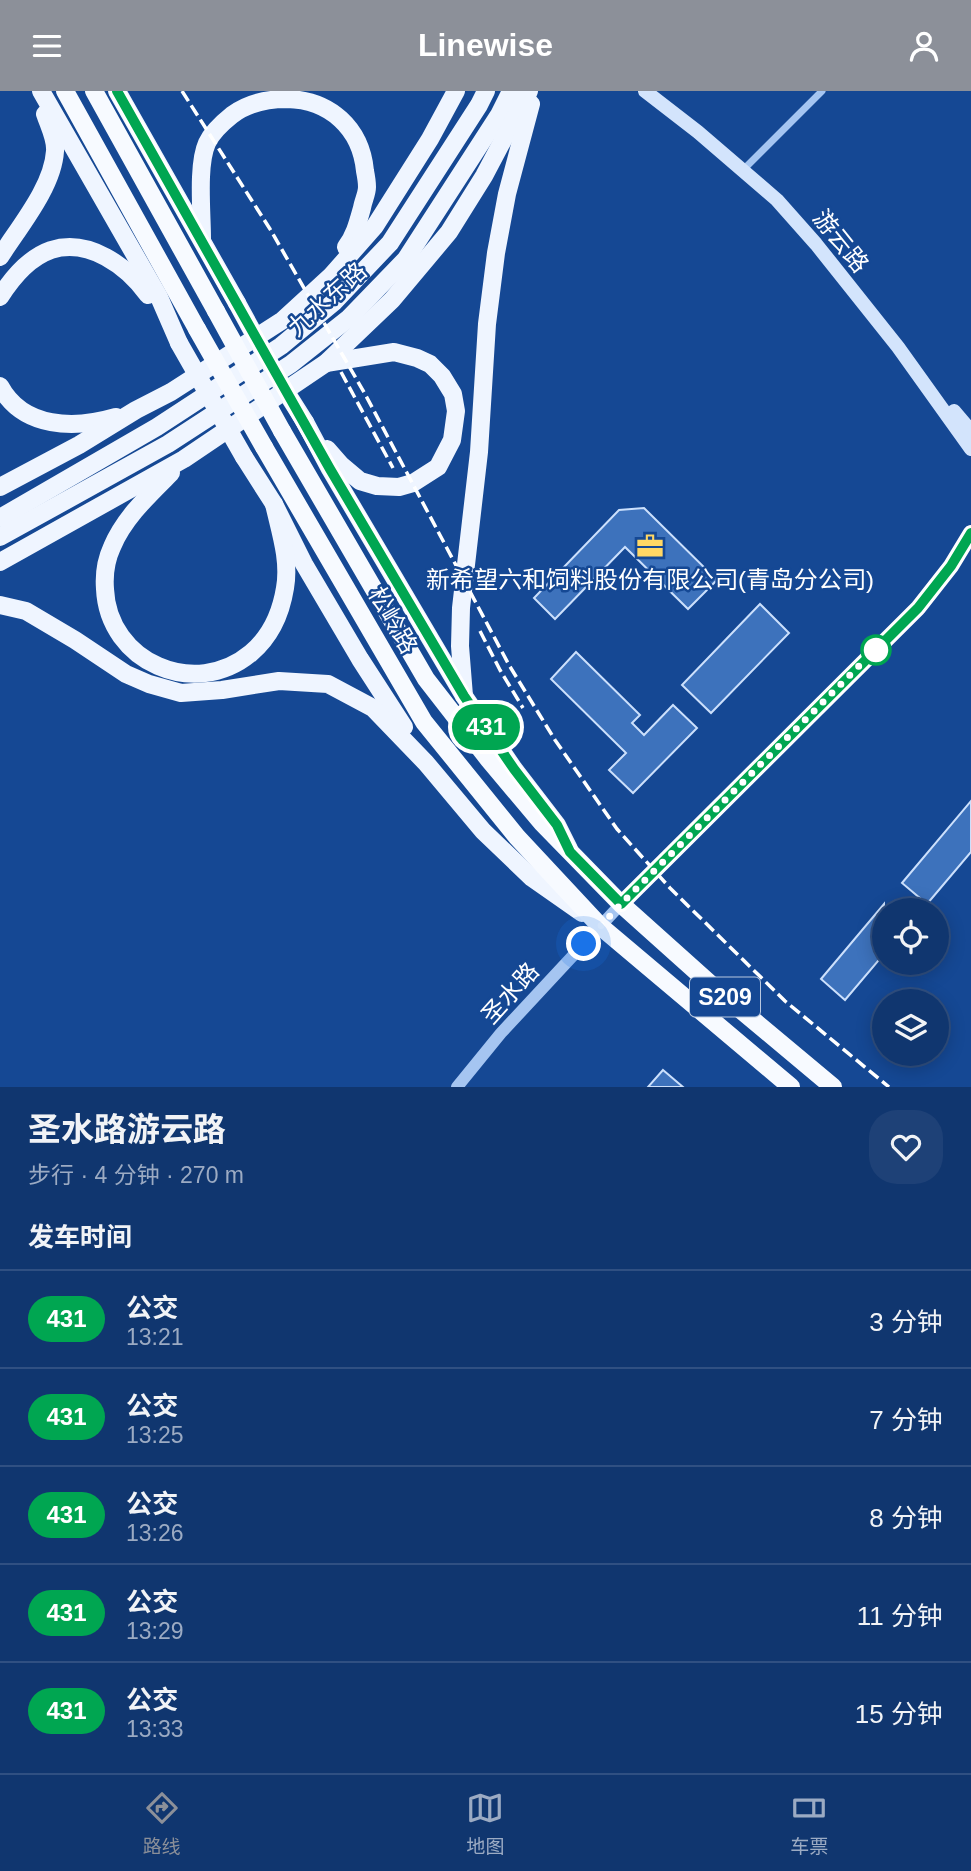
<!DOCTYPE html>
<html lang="zh">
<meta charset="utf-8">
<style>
:root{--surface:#10366f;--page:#1e4177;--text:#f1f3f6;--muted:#9cabc3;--line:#305082;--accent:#8c9099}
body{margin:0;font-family:Helvetica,"Noto Sans SC",sans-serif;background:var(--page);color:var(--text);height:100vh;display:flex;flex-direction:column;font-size:26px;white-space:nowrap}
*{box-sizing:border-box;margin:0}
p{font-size:23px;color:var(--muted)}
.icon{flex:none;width:38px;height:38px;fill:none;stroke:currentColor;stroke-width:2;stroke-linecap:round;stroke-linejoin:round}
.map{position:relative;height:996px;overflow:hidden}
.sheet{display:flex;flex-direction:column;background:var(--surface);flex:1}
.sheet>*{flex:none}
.badge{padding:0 14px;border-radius:23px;font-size:24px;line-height:46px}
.controls{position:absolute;left:872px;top:807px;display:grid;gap:14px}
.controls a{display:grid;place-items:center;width:77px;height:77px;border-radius:50%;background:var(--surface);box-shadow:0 4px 18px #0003,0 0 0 2px var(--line);font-size:35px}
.you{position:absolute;width:35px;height:35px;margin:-18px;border:5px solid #fff;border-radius:50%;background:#1a73e8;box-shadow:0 0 0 10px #1a73e833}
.map>.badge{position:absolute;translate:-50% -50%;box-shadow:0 0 0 4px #fff}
h2{padding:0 28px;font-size:26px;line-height:63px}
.round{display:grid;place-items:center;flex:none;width:74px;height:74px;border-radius:28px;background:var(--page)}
.headline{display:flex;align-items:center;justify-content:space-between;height:119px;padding:0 28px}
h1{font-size:33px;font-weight:700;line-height:52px}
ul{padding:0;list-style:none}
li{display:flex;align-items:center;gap:21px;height:98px;padding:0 28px;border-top:2px solid var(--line)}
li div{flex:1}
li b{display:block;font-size:26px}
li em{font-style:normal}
li .badge{min-width:77px;font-weight:700;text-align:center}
header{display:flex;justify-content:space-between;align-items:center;height:91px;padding:0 28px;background:var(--accent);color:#fff;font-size:32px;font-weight:700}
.dock{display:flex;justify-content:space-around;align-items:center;height:98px;border-top:2px solid var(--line);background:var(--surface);font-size:19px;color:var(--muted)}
.dock a{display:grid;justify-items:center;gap:4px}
.dock .current{color:var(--accent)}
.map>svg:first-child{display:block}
.building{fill:#3d72bc;stroke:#cce0fc;stroke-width:2}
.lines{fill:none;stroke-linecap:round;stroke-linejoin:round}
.minor{stroke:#a5c5f1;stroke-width:7}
.tertiary{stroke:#a5c5f1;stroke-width:12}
.secondary{stroke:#d3e4fc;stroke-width:14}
.primary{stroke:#eff5ff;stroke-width:18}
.trunk{stroke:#f7faff;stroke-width:18}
.rail{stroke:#fff;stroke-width:3.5;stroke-dasharray:12 5;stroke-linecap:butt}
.primary-bridge{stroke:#eff5ff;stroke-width:18}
.trunk-bridge{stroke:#f7faff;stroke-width:18}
.line-casing{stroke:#fff;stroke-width:16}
.line{stroke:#00a651;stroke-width:10}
.walk{stroke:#fff;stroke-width:7;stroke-dasharray:0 12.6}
.stop-dot{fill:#fff;stroke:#00a651;stroke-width:3.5}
.labels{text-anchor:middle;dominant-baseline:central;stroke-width:5;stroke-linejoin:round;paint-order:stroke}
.shield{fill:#154894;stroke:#b9c8df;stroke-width:2}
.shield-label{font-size:23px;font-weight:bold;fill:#fff}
.street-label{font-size:24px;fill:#fff;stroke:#154894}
.poi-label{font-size:24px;fill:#fff;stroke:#154894}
</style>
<header><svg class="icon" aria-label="menu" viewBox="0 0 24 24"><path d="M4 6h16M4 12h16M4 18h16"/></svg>Linewise<svg class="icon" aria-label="person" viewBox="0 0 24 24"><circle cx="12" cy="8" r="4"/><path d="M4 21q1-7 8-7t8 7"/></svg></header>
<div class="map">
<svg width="971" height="996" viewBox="0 0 971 996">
<rect width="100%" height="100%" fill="#154894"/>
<!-- building -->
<g class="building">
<path d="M 644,417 L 717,489 L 688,518 L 625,456 L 555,528 L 534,507 L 619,419 Z"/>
<path d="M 760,513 L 789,542 L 711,622 L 682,594 Z"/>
<path d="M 576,561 L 640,624 L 632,632 L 644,644 L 673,614 L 697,637 L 633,702 L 609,679 L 626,662 L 551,588 Z"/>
<path d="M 971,710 L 971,761 L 927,813 L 902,792 Z"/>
<path d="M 884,813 L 884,863 L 845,909 L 821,888 Z"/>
<path d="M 663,979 L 683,996 L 648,996 Z"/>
</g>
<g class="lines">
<!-- minor -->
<path class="minor" d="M 743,79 L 822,0"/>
<!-- tertiary -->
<path class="tertiary" d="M 457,996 L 501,942 L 621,813 L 918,517 L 951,475 L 971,442"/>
<!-- secondary -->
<g class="secondary">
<path d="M 645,0 L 698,41 L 777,109 L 816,153 L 898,256 L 971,358"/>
<path d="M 954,320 L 971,340"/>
</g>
<!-- primary -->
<g class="primary">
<path d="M 41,0 L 159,206 L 179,252"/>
<path d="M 117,0 L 237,212"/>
<path d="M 202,148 C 202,122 197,74 207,52 C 212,41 222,32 232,24 C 248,12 266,8 287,8 C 330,9 361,37 365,80 C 366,85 367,91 367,96 C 367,103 363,110 362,117 C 358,131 355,144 346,156"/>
<path d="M 0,166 C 19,136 53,96 55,60 C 56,48 49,35 45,23"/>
<path d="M 0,206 C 12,187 28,167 51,159 C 89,147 127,175 148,204"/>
<path d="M 326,272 L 394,261 L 417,267 L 430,273 L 442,285 L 453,303 L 456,320 L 452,349 L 438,376 L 413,392 L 399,396 L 377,395 L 360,390 L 341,374 L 327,358"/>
<path d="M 0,295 C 23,338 75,338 116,326"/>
<path d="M 305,331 L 330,378 L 464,605 L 514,678 L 557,734 L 569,758"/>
<path d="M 244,366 L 274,413 L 304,473 L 360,568 L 404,636"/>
<path d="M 171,382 C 149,404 124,427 112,456 C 106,469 104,485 105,498 C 108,571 195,609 251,562 C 271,545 281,522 285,497 C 290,469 280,440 274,413"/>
<path d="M 0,396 L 79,354 L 136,319 L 171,301 L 283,229 L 331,185 L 375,135 L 430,48 L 456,0"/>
<path d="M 0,427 L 157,336 L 281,255 L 334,211 L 390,152 L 479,14 L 486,0"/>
<path d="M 0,446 L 168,353 L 291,273 L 349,227 L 406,168 L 499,24 L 511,0"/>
<path d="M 0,471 L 184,368 L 326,272 L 392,209 L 449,141 L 484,85 L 529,0"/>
<path d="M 0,514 L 26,520 L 75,549 L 126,583 L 149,593 L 181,602 L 222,599 L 279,590 L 328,593 L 373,617 L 426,672 L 483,740 L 532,787 L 582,822"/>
<path d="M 464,605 L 460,555 L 461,517 L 479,361 L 487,233 L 496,162 L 507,103 L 531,13"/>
</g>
<!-- trunk -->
<g class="trunk">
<path d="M 65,0 L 197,238"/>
<path d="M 94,0 L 216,220"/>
<path d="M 282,340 L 426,588 L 489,669 L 542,732 L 621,813 L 717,899 L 833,996"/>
<path d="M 264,356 L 424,631 L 517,746 L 600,835 L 791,996"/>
</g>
<!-- rail -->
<g class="rail">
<path d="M 182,0 L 270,138 L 365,303 L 509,574 L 555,649 L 617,738 L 670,797 L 785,910 L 889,996"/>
<path d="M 341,281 L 393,377"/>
<path d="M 480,540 L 500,579 L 523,617"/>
</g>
<!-- primary-bridge -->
<g class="primary-bridge">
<path d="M 237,212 L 281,293 L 305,331"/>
<path d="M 179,252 L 244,366"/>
</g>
<!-- trunk-bridge -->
<g class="trunk-bridge">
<path d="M 216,220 L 282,340"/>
<path d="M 197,238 L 264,356"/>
</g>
</g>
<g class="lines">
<defs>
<path id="line" d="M 117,0 L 330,378 L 464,605 L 514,678 L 557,734 L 570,761 L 621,813 L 918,517 L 951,475 L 971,442"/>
</defs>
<!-- line casing -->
<use href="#line" class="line-casing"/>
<!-- line -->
<use href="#line" class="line"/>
<!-- walk -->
<path class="walk" d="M 584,853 L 621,813 L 878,556 L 876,559"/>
</g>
<!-- icons -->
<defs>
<symbol id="office-bare" viewBox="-9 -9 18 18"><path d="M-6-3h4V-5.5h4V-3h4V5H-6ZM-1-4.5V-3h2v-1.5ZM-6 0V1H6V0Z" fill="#ffd765" stroke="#154894" stroke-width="2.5" paint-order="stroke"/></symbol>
</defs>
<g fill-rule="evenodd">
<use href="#office-bare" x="631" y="436" width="38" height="38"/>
</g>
<!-- markers -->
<circle class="stop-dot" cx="876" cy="559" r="14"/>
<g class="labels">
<!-- shield labels -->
<rect class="shield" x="690" y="886.5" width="70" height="39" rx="5"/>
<g class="shield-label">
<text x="725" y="906">S209</text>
</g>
<!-- street labels -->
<g class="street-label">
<text transform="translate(841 150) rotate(51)">游云路</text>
<text transform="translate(327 208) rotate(-42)">九水东路</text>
<text transform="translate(393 529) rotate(60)">松岭路</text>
<text transform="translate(510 902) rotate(-48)">圣水路</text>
</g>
<!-- poi labels -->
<g class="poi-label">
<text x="650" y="488">新希望六和饲料股份有限公司(青岛分公司)</text>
</g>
</g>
</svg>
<div class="controls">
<a><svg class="icon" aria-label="locate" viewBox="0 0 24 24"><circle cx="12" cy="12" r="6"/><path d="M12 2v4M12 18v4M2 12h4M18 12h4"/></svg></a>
<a><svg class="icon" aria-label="layers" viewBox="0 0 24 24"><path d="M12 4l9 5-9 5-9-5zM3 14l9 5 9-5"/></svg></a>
</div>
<div class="you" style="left:584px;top:853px"></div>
<b class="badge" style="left:486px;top:636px;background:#00a651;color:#fff">431</b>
</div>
<section class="sheet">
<div class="headline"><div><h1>圣水路游云路</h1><p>步行 · 4 分钟 · 270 m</p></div><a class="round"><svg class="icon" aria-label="heart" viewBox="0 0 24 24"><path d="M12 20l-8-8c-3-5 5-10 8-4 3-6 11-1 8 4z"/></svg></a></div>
<h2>发车时间</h2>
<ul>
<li><span class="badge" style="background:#00a651;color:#fff">431</span><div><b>公交</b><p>13:21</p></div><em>3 分钟</em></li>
<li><span class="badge" style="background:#00a651;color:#fff">431</span><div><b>公交</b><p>13:25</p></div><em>7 分钟</em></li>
<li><span class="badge" style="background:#00a651;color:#fff">431</span><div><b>公交</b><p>13:26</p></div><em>8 分钟</em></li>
<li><span class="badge" style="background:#00a651;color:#fff">431</span><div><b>公交</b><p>13:29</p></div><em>11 分钟</em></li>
<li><span class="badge" style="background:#00a651;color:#fff">431</span><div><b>公交</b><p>13:33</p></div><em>15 分钟</em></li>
</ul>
</section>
<nav class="dock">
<a class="current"><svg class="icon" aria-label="directions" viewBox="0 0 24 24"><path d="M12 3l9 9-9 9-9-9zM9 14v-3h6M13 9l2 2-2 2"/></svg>路线</a>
<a><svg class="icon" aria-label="map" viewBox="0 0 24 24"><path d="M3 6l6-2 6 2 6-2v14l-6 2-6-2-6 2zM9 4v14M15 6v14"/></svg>地图</a>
<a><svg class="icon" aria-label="tickets" viewBox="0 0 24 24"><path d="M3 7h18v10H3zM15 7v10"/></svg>车票</a>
</nav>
